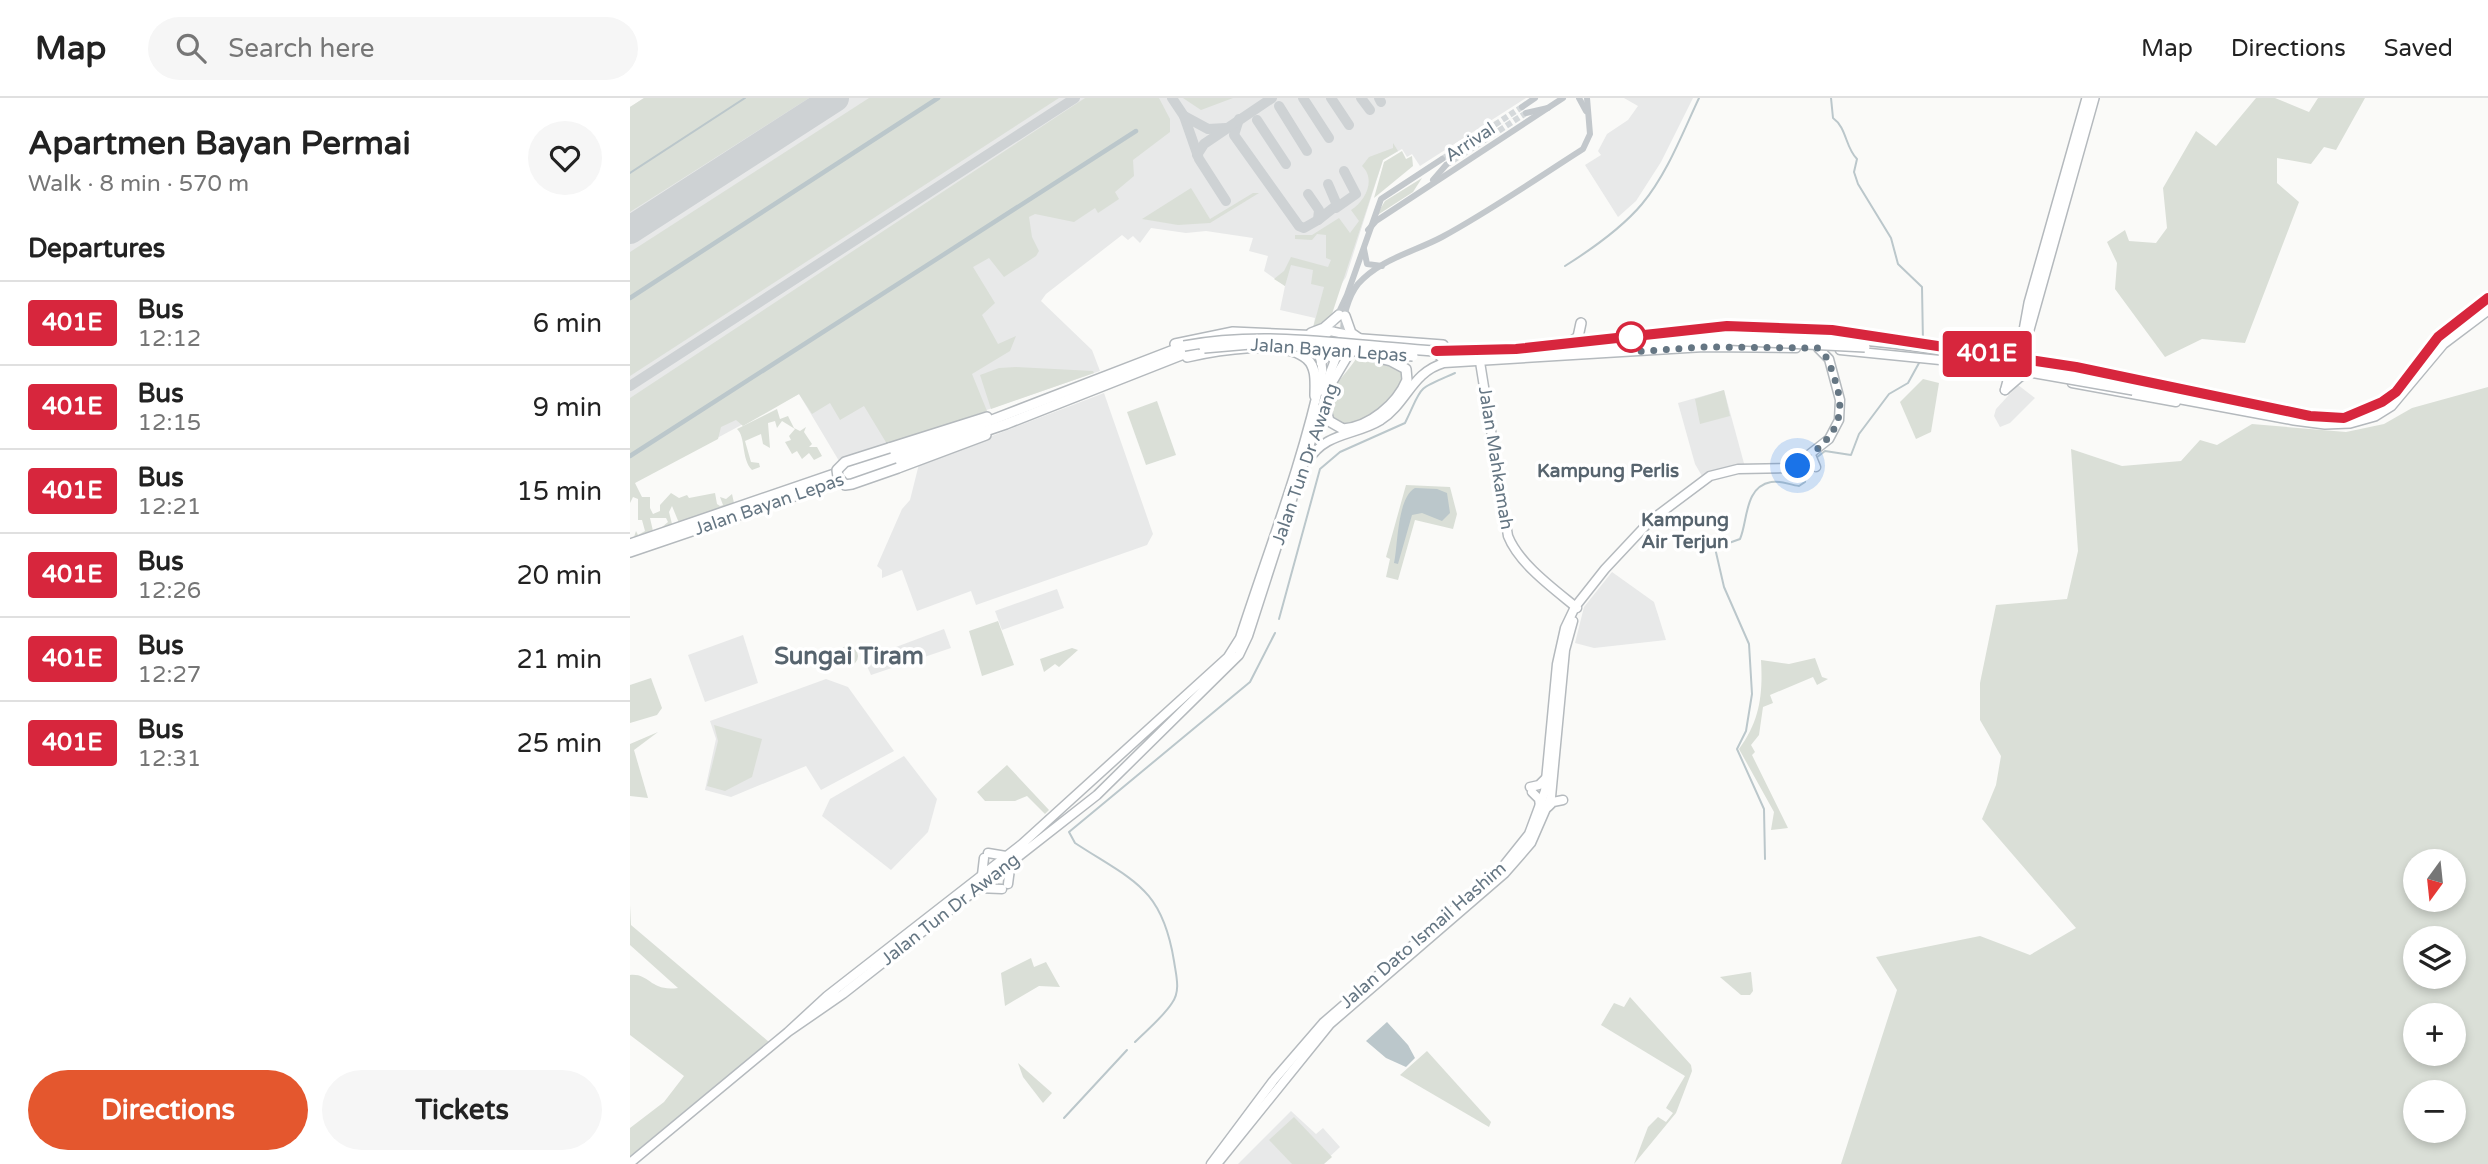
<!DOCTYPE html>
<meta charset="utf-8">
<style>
:root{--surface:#fff;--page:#f6f6f6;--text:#222;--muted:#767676;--line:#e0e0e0;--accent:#e4572e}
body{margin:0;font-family:"Varela Round",sans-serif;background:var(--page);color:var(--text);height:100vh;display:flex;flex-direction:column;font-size:26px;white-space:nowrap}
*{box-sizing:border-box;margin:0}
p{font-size:23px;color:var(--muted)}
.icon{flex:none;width:38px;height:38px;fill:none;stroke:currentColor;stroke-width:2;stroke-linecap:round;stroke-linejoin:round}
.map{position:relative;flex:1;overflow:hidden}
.panel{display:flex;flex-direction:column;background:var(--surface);width:630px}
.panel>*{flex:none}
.badge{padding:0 14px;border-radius:5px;font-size:24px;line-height:46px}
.needle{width:46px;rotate:195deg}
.controls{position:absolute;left:1773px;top:751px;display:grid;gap:14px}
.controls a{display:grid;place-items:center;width:63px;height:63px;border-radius:50%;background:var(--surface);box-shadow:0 4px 10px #0003;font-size:35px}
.you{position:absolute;width:35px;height:35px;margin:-18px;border:5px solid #fff;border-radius:50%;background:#1a73e8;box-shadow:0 0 0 10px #1a73e833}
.map>.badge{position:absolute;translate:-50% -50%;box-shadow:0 0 0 4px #fff}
h2{padding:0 28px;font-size:26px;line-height:63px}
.round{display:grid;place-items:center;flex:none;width:74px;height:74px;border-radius:37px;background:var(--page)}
.summary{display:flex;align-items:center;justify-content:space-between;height:119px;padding:0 28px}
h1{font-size:33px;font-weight:700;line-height:52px}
.cta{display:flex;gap:14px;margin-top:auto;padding:14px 28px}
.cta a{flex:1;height:80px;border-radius:42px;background:var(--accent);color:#fff;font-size:28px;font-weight:700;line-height:80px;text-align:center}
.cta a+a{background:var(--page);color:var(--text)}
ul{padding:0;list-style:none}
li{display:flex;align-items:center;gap:21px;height:84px;padding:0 28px;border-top:2px solid var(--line)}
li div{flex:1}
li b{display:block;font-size:26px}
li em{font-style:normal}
li .badge{min-width:77px;font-weight:700;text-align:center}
header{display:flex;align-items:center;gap:42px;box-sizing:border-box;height:98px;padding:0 35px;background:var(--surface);border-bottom:2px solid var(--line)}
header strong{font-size:33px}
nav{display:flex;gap:38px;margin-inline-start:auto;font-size:24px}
.search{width:490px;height:63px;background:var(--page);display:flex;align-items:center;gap:18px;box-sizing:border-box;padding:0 24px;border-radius:38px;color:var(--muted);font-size:26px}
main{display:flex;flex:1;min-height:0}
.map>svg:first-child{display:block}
.built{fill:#e8e9e9}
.green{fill:#dadfd7;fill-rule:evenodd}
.water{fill:#bbc7cb}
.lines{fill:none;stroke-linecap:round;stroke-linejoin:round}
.stream{stroke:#bbc7cb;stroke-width:2}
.canal{stroke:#bbc7cb;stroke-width:4.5}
.taxiway{stroke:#ced2d4;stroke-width:10}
.runway{stroke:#ced2d4;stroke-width:28}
.minor-tunnel{stroke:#d5d9db;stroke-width:6;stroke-dasharray:6 3;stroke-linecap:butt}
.major-casing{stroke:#b5babe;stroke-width:11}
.highway-casing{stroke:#b4b9bd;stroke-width:12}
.minor{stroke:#c3c8cc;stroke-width:6}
.major{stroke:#fff;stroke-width:8}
.highway{stroke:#fff;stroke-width:9}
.highway-bridge-casing{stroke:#b4b9bd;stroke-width:12;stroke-linecap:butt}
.highway-bridge{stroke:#fff;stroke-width:9}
.line-casing{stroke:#fff;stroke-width:16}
.line{stroke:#d7263d;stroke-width:10}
.walk{stroke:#657683;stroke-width:7;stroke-dasharray:0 12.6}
.stop-dot{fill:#fff;stroke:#d7263d;stroke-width:3.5}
.labels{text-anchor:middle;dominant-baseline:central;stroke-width:7;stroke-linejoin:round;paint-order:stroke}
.street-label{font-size:18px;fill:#657683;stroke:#fff}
.neighbourhood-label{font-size:19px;font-weight:bold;fill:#57646e;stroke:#fff}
.district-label{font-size:24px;font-weight:bold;fill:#57646e;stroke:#fff}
</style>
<header>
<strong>Map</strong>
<div class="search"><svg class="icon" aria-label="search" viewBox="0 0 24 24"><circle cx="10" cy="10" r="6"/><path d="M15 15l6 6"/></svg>Search here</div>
<nav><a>Map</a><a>Directions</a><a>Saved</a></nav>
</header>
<main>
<section class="panel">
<div class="summary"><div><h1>Apartmen Bayan Permai</h1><p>Walk · 8 min · 570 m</p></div><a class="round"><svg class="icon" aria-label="heart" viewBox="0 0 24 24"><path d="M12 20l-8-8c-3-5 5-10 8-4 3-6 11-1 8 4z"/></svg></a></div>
<h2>Departures</h2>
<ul>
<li><span class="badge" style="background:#d7263d;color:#fff">401E</span><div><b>Bus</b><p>12:12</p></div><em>6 min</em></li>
<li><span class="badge" style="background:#d7263d;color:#fff">401E</span><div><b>Bus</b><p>12:15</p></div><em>9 min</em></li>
<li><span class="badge" style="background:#d7263d;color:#fff">401E</span><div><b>Bus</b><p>12:21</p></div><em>15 min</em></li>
<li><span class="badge" style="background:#d7263d;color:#fff">401E</span><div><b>Bus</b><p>12:26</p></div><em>20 min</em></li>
<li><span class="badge" style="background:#d7263d;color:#fff">401E</span><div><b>Bus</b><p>12:27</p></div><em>21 min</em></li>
<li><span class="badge" style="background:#d7263d;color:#fff">401E</span><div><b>Bus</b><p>12:31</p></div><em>25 min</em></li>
</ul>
<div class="cta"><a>Directions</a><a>Tickets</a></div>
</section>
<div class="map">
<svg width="1858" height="1066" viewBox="0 0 1858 1066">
<rect width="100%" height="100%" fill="#fafaf8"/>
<!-- built -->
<g class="built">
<path d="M 14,0 L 896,0 L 790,68 L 782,56 L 777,59 L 772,51 L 753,62 L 716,179 L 683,230 L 685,220 L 650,212 L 655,188 L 634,173 L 638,158 L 619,153 L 623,140 L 576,133 L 556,135 L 521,130 L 510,145 L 503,138 L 498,142 L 492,137 L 416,196 L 411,203 L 462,252 L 470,273 L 209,363 L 169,296 L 0,387 L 0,9 Z"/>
<path d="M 994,0 L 1063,0 L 1031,64 L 1006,103 L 988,119 L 955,67 L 971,57 L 968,53 L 977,36 L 998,22 L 1008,8 Z"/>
<path d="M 1388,287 L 1405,300 L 1380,325 L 1370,329 L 1364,318 L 1366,311 Z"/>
<path d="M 1094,292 L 1115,369 L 1072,378 L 1065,366 L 1048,305 Z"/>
<path d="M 474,295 L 523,436 L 517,447 L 346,507 L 341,493 L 287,513 L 272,472 L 252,480 L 252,472 L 247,468 L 272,411 L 280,402 L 289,366 Z"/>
<path d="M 982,474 L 1024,504 L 1036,542 L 964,550 L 945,545 L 954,509 Z"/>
<path d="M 427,491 L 434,510 L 372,532 L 365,513 Z"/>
<path d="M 314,531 L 321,550 L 241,577 L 237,568 L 242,558 Z"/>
<path d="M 113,537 L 128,585 L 75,604 L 58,557 Z"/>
<path d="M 196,581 L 218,589 L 264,653 L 191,692 L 176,668 L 101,699 L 75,692 L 86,641 L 80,623 Z"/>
<path d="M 274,658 L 307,701 L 298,734 L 261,772 L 192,718 L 200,701 Z"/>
<path d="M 661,1013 L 686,1036 L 693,1030 L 710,1049 L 692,1066 L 608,1066 Z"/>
</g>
<!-- green -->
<g class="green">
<path d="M 14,0 L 179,0 L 0,114 L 0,9 Z"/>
<path d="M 239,0 L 429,0 L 0,278 L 0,154 Z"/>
<path d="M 455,0 L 529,0 L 540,21 L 540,34 L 503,62 L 504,78 L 485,94 L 489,101 L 468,115 L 465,110 L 444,124 L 405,116 L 399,119 L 402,139 L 409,153 L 406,158 L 374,179 L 359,160 L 343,169 L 365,205 L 352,217 L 368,246 L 386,238 L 380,253 L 342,276 L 357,313 L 257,346 L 234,308 L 210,322 L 200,305 L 182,316 L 169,296 L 113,328 L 106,322 L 91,329 L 88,341 L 5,385 L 12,399 L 20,399 L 20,410 L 23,416 L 30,413 L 30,407 L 41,395 L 49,400 L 57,397 L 59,400 L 85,395 L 87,406 L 90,408 L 93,407 L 90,399 L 96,401 L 102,396 L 104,405 L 49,425 L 42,408 L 39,414 L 42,426 L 31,430 L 38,424 L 36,420 L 20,420 L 23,433 L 4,439 L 6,433 L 8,437 L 15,433 L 12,422 L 8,422 L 8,401 L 3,399 L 0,405 L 0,300 Z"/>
<path d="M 553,0 L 603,0 L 571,12 Z"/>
<path d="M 1626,0 L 1645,0 L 1679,14 L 1688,0 L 1735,0 L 1706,52 L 1694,49 L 1681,66 L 1647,60 L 1647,85 L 1669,104 L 1615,245 L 1572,241 L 1535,259 L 1485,191 L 1487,165 L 1477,144 L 1495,132 L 1499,143 L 1526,145 L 1537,130 L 1533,90 L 1566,33 L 1586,48 Z"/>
<path d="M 763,45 L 768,53 L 753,62 L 701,219 L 683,230 L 694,189 L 681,186 L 683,172 L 661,167 L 655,188 L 644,181 L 654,173 L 661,159 L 698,169 L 701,162 L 696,160 L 696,137 L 687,136 L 682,142 L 665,141 L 665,137 L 682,137 L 709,120 L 720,135 L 729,123 L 721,112 C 736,103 746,81 732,68 L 739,59 L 763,50 Z"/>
<path d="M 772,53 L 776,61 L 782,58 L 783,68 L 744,100 L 754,64 Z"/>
<path d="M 792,80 L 783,94 L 746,118 L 755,103 Z"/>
<path d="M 561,90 L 580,121 L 623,95 L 629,95 L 580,125 L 548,127 L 512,121 Z"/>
<path d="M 727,259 L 772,271 L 775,278 C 761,305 744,318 716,327 L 703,322 C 690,292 714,282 727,259 Z"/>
<path d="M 386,269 L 463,273 L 464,275 L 361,311 L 350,277 L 369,270 Z"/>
<path d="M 1293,281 L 1309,285 L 1301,334 L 1286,341 L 1270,304 Z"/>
<path d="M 1858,289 L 1858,1066 L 1211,1066 L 1267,892 L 1246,859 L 1350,838 L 1400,857 L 1446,830 L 1352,721 L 1366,687 L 1371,658 L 1350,622 L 1350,585 L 1366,507 L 1437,501 L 1448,453 L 1441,351 L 1492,368 L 1551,363 L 1570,342 L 1587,347 L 1622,326 L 1716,334 L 1754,326 L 1782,310 ZM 1824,763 L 1824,802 L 1785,802 L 1785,763 ZM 1824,840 L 1824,878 L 1785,878 L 1785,840 ZM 1785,917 L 1824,917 L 1824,956 L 1785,956 ZM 1785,994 L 1824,994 L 1824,1032 L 1785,1032 Z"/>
<path d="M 1094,292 L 1100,318 L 1070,326 L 1065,301 Z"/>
<path d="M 527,303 L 546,357 L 516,367 L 497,314 Z"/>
<path d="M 147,311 L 150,321 L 158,318 L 164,330 L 170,333 L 176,329 L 174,334 L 182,346 L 179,349 L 187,349 L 192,358 L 184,362 L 179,355 L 172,361 L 167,353 L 162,356 L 155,344 L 161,342 L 159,338 L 165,331 L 152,323 L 147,330 L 145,323 L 138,325 L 140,350 L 133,346 L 131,336 L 115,343 L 121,364 L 129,365 L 130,369 L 122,372 C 111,361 116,339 107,331 Z"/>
<path d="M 776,387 L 820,389 L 827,416 L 823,431 L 785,422 L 768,482 L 756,479 L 760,461 L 756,459 Z"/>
<path d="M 368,523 L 384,567 L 352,578 L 339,533 Z"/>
<circle cx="218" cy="558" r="10"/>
<path d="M 442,550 L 448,552 L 429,569 L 425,566 L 414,574 L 410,561 Z"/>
<path d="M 1185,560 L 1192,579 L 1198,581 L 1187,587 L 1183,579 L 1140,597 L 1143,605 L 1133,609 L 1129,637 L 1121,647 L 1125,654 L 1122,657 L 1158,730 L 1141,732 L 1144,714 L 1109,651 C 1130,623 1133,596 1131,562 L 1159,566 Z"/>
<path d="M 21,580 L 32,610 L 27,617 L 0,625 L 0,587 Z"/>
<path d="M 84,627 L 132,641 L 122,679 L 95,693 L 77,688 L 88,643 Z"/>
<path d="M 28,634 L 4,652 L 18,700 L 0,698 L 0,646 Z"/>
<path d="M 377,667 L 419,712 L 415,716 L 397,698 L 385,703 L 355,703 L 347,694 Z"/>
<path d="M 0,807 L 1,827 L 139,944 L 0,1058 L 0,1030 L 34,1004 L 54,978 L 0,937 L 0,877 C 20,875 20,894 48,890 L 0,847 Z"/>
<path d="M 401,860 L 404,869 L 416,864 L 430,889 L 409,888 L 375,908 L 371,875 Z"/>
<path d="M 1121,874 L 1123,893 L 1120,897 L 1111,897 L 1090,879 Z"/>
<path d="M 1000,899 L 1061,967 L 1062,973 L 1046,1015 L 1004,1066 L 1018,1029 L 1028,1019 L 1036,1024 L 1043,1015 L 1036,1010 L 1055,978 L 971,927 L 984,905 L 994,909 Z"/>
<path d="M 797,953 L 861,1024 L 859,1029 L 770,977 Z"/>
<path d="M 388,965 L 422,995 L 413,1005 L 393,979 Z"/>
<path d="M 664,1019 L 702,1059 L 694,1066 L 662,1066 L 639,1042 Z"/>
</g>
<!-- water -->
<g class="water">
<path d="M 785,390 L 807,391 L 817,395 L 820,415 L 812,423 L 792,415 L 782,417 L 768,466 L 764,465 C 768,448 767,400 785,390 Z"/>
<path d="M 757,924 L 778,947 L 785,960 L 776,969 L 756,960 L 736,943 Z"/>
</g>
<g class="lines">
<!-- stream -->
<g class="stream">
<path d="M 1201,0 L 1203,20 C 1217,30 1215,49 1227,61 L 1224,74 L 1228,86 L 1261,140 L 1268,166 L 1292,189 L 1293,245"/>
<path d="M 0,75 L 115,0"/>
<path d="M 935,168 C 962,151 991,131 1012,106 C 1037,76 1052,36 1069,0"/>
<path d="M 1186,360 L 1195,353 L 1221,357 L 1229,336 L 1259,296 L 1278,285 L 1289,265"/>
<path d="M 649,521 L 690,371 L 710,354 L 775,325 C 794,286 784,293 825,275"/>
<path d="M 1135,761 L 1134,711 L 1107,651 L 1116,633 L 1122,596 L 1119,546 L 1094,489 L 1085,450 L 1110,441 C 1118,423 1114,389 1141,384 C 1150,382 1160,387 1169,388 L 1175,384 L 1176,373"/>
<path d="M 505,944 C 517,932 533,919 542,905 C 551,893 546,877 544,863 C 532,789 503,783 445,745 L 439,734 L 620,584 L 645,535"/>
<path d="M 434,1020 L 497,952"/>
</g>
<!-- canal -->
<g class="canal">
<path d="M 0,200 L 308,0"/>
<path d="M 0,358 L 506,33"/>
</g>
<!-- taxiway -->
<g class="taxiway">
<path d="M 542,0 L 554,18 L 569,61 L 596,103"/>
<path d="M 673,0 L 699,40"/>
<path d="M 701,0 L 719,27"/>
<path d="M 731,0 L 740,12"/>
<path d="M 749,0 L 751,4"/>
<path d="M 649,8 L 677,53"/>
<path d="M 554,18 L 578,31 L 596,30"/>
<path d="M 609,21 L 604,37 L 669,128 L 674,130 L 688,122"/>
<path d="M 627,22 L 656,66"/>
<path d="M 567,57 L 574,46 L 642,0"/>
<path d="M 678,96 L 689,112 L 688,122 L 707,107 L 698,86"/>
<path d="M 706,110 L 726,96 L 714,73"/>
<path d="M 0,134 L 8,127"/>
<path d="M 0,288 L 445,0"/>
</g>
<!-- runway -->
<path class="runway" d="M 0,132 L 205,0"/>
<!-- minor-tunnel -->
<g class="minor-tunnel">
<path d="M 812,61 L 892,9"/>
<path d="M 816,67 L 896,15"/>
</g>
<defs>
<g id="major">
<path d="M 1054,234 C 1121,223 1191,230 1257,241"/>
<path d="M 1210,252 L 1340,265"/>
<path d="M 850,264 L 878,438 C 889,466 924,491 947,510"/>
<path d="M 691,265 L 697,256 L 705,262 L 693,293"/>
<path d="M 1419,266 L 1561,293"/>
<path d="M 1368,272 L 1379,277 L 1375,292"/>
<path d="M 1442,285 L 1546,304"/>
<path d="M 1375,292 L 1390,279 L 1400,275"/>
<path d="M 1181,357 L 1186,369"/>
<path d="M 678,363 C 695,334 725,338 751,322 C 777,305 782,274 814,265 L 1074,249 L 1166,250"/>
<path d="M 900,689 L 909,687 L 916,680"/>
<path d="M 902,694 L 909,701 L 910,708"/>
<path d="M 918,709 L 923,704 L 933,702"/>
<path d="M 358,755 L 376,758"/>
<path d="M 352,777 L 354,760"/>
<path d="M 378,786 L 381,763"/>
<path d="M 347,790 L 372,791"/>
<path d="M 0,1065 L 158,934 L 213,896 L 467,697 L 609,557 L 618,538 L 689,318 L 700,288 L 722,251 L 714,236 L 700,233 L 688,243 C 685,255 694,263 692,274 C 673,364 638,453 610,540 L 598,559 L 392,746 L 197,898 L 158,934"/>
<path d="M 581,1066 L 643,983 L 693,925 L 871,771 L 899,736 L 915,693 L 927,566 L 935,530 L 945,509 L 975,471 L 1020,423 L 1080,378 L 1108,371 L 1162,370 L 1199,341 L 1209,322 L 1210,302 L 1199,261 L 1188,250"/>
<path d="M 587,1066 L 700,926 L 875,775 L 901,745 L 921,699 L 935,552 L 943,523"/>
</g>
<g id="highway">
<path d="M 715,218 L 721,235 L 731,242"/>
<path d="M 681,235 L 694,230 L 709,217"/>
<path d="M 719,240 L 813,247"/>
<path d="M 942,243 L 948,239 L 951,225"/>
<path d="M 545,246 L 603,234 L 692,238"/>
<path d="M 1396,249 L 1401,259 L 1411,265"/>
<path d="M 806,253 L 869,252 L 981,241 L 1100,235"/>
<path d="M 906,255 L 1099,242"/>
<path d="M 557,259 C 584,253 655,240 677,261 C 687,270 685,285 685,298"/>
<path d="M 811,259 L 857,258"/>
<path d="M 1387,271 L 1399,205 L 1457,0"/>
<path d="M 1388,271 L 1464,0"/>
<path d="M 1504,286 L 1680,318 L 1714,320 L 1752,305 L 1766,294 L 1808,239 L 1858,200"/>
<path d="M 1503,292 L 1664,322 L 1695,326 L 1720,325 L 1745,318 L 1761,308 L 1813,246 L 1858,212"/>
<path d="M 694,304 L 699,323 L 713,331 C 740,329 767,306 777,282 L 776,271 L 761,263 L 741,258"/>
<path d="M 259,350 L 357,319"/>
<path d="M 268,370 L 356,337"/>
<path d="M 0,446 L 362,322 L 554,248"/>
<path d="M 0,454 L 376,326 L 564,252"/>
</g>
</defs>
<!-- major casing -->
<use href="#major" class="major-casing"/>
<!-- highway casing -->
<use href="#highway" class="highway-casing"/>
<!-- minor -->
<g class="minor">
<path d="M 949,0 L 956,13"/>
<path d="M 892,9 L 905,0"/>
<path d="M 896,15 L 918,10"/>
<path d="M 803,82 L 816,67"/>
<path d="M 738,132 L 746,123 L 933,0"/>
<path d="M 734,151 L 737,166 L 752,168"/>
<path d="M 700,233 L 717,197 L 751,101 L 812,61"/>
<path d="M 714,236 C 711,222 719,197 728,186 C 750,161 784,154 812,139 C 860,113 906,81 953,51 L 960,36 L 957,0"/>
</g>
<!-- major -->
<use href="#major" class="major"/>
<!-- highway -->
<use href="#highway" class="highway"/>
<defs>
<g id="highway-bridge">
<path d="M 1100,235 C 1235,235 1372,259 1504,286"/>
<path d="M 1099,242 L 1235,249"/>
<path d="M 554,248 C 637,232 722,248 806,253"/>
<path d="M 574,250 L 632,245 L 783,258"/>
<path d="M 1336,263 L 1503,292"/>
<path d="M 259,350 L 215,364 L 207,372 L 208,379 L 215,387 L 222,386 L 268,370"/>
</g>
</defs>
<!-- highway-bridge casing -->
<use href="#highway-bridge" class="highway-bridge-casing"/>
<!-- highway-bridge -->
<use href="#highway-bridge" class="highway-bridge"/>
</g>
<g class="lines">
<defs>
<path id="line" d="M 806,253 L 886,251 L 1097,228 L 1202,232 L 1446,269 L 1680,318 L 1714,320 L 1752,304 L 1766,294 L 1808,239 L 1858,200"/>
</defs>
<!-- line casing -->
<use href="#line" class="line-casing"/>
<!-- line -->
<use href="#line" class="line"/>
<!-- walk -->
<path class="walk" d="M 1001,239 L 1001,254 L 1074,249 L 1188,250 C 1198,258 1200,267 1204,279 C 1220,325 1201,340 1168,368"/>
</g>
<!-- markers -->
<circle class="stop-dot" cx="1001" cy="239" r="14"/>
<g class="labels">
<!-- street labels -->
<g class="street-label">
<text transform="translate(840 44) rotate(-33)">Arrival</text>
<text transform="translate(699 252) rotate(4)">Jalan Bayan Lepas</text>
<text transform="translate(866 360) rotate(81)">Jalan Mahkamah</text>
<text transform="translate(675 366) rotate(-71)">Jalan Tun Dr Awang</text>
<text transform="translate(139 406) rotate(-19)">Jalan Bayan Lepas</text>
<text transform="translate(320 811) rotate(-38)">Jalan Tun Dr Awang</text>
<text transform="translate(793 837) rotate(-41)">Jalan Dato Ismail Hashim</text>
</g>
<!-- neighbourhood labels -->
<g class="neighbourhood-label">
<text x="978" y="373">Kampung Perlis</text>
<text x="1055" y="422">Kampung<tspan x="1055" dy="22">Air Terjun</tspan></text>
</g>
<!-- district labels -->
<g class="district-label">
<text x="219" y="558">Sungai Tiram</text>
</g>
</g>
</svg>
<div class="controls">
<a><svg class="needle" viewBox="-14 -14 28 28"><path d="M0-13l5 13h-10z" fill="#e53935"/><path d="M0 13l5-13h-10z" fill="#767676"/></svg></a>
<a><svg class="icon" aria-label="layers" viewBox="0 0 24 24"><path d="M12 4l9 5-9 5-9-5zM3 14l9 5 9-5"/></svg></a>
<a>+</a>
<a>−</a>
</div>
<div class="you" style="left:1168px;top:368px"></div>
<b class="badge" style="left:1357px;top:256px;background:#d7263d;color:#fff">401E</b>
</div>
</main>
